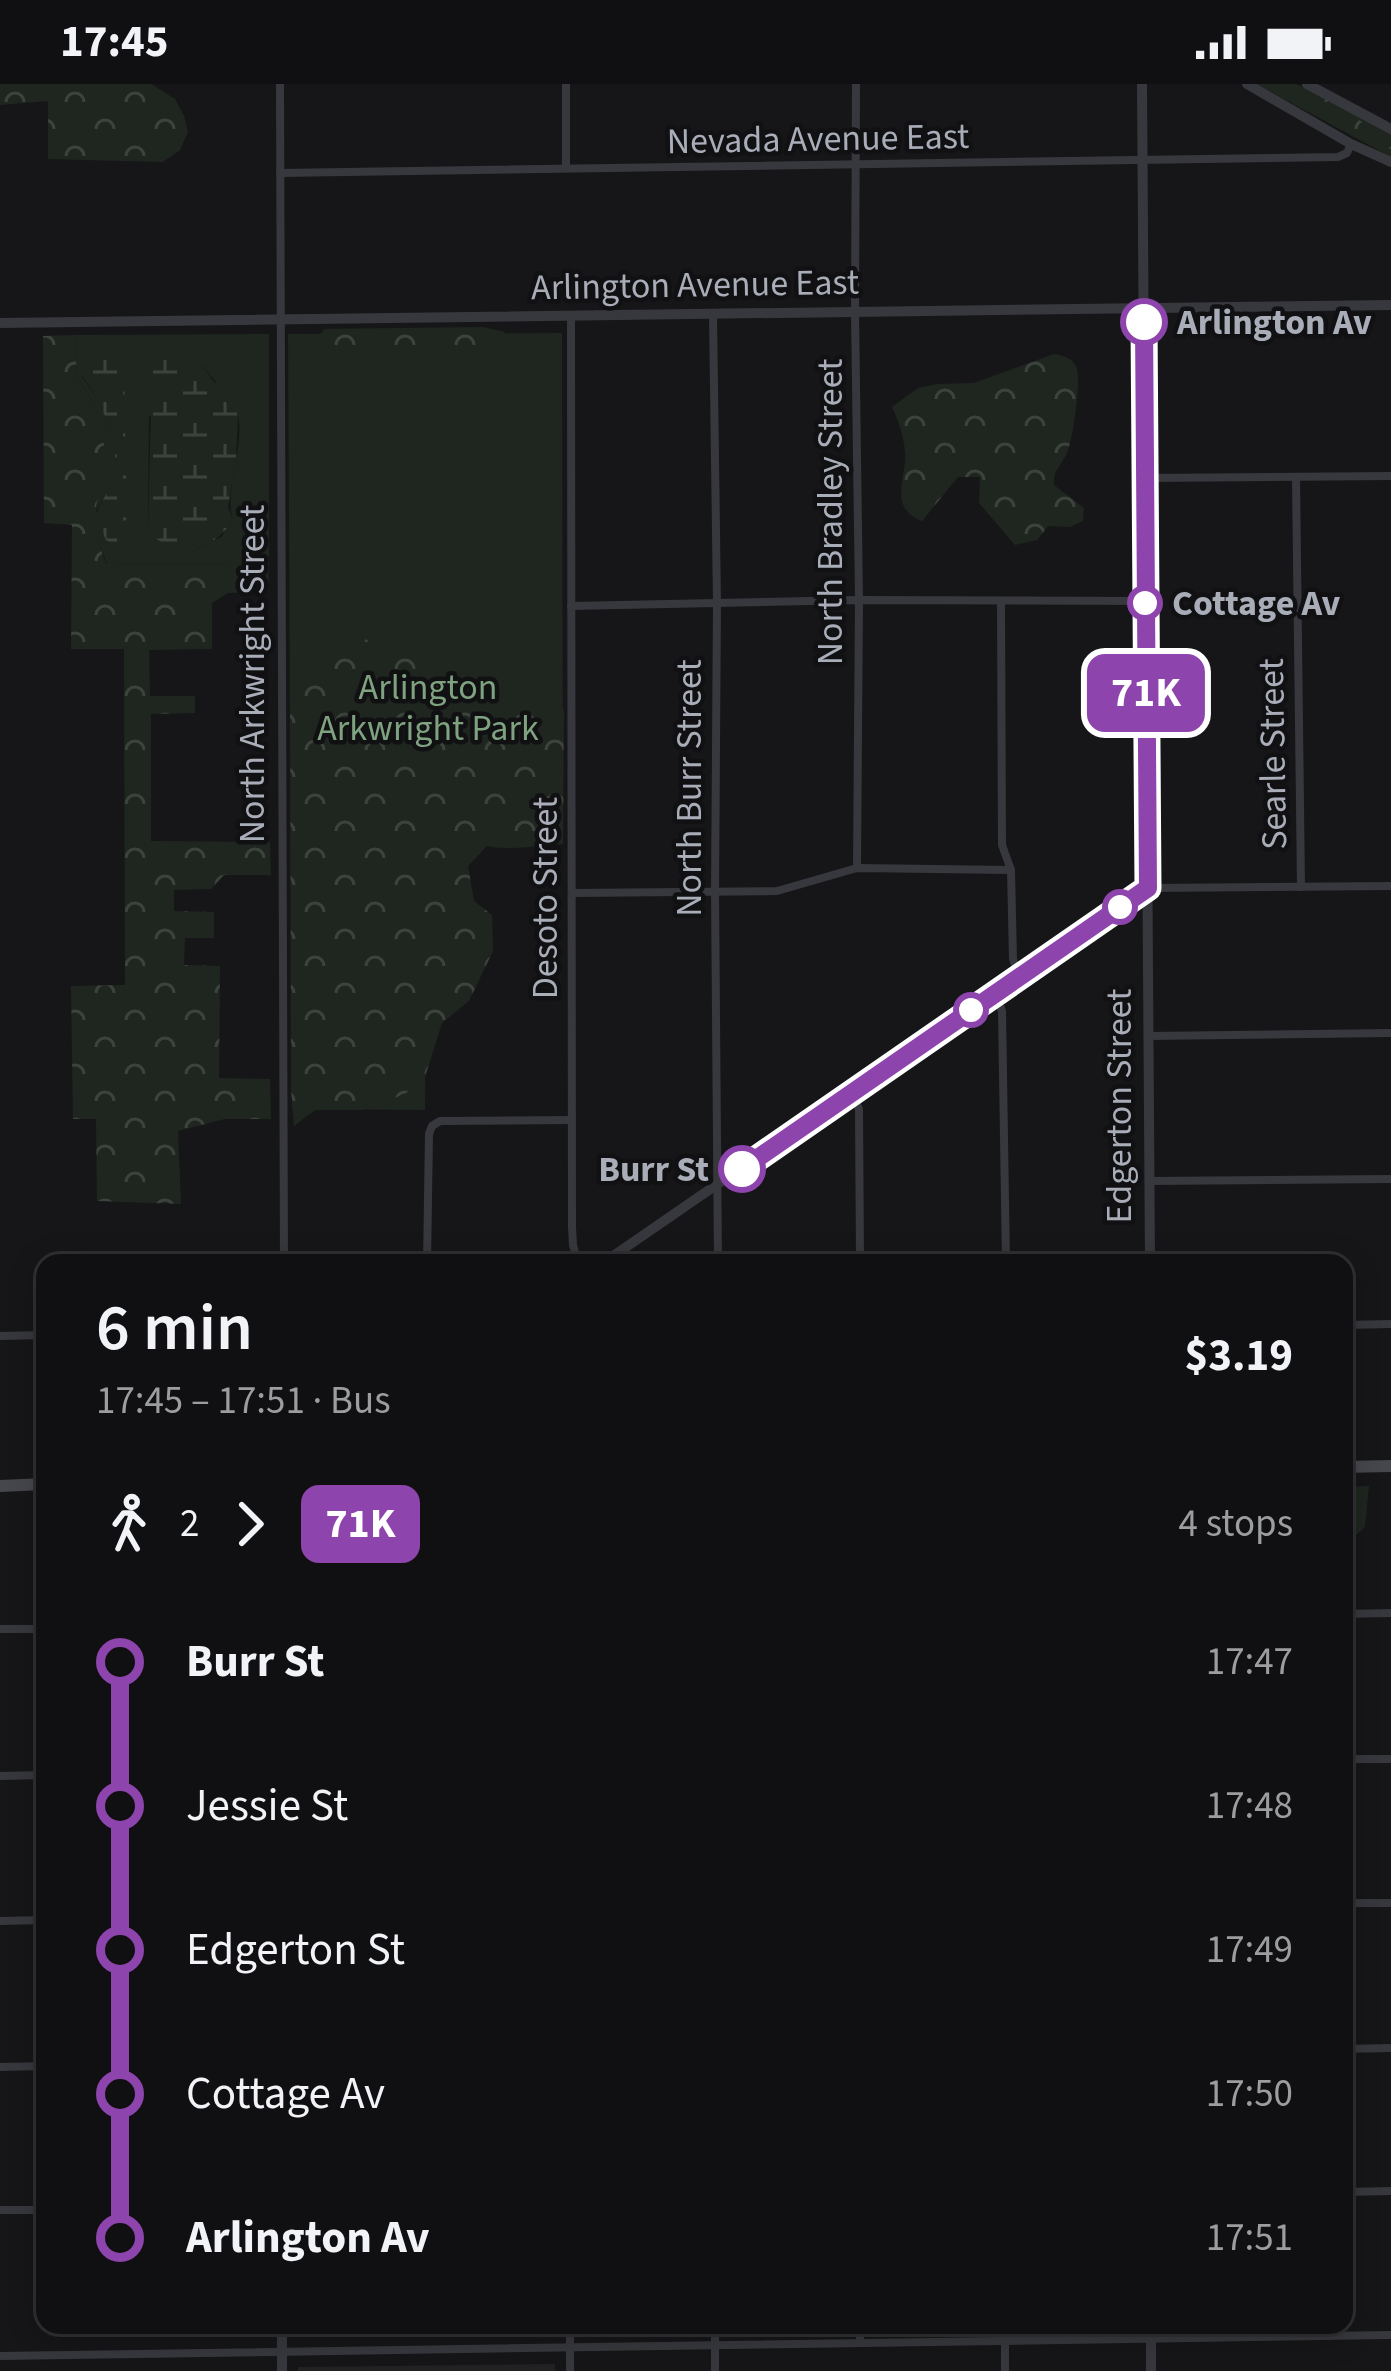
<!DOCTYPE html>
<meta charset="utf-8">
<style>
:root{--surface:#101012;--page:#19191b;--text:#f1f3f6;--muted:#9c9d9f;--line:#303032}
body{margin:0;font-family:"Source Sans 3",sans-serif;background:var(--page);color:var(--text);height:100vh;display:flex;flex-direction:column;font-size:45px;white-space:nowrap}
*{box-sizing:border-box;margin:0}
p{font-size:39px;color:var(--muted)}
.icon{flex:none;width:66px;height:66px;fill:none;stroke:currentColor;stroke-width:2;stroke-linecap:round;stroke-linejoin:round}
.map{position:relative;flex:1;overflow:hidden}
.side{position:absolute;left:36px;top:1170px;width:1317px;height:1080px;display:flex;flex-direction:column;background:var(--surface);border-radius:24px;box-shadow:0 6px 30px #0003,0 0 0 3px var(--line)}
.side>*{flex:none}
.badge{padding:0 24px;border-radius:18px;font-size:42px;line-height:78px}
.map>.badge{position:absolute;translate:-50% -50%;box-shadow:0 0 0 6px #fff}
.legs{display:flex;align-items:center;gap:18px;height:132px;padding:0 60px;font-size:39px}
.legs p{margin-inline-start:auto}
.overview{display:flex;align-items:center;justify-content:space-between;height:204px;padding:0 60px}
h1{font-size:66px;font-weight:600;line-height:90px}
ul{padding:0 60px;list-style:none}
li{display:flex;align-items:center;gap:42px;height:144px;font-size:45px}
li i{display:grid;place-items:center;width:18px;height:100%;margin:0 15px;background:currentColor}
li i::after{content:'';width:30px;height:30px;margin:-15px;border:9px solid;border-radius:50%;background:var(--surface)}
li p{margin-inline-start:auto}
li:first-child i{background:linear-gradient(#0000 50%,currentColor 0)}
li:last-child i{background:linear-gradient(currentColor 50%,#0000 0)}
.status{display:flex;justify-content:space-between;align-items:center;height:84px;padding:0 60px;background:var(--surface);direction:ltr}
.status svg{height:33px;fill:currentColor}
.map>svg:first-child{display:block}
.built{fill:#222225}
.green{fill:#1e261f;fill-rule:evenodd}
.forest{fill:url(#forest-crowns)}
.wetland{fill:url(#wetland-marsh)}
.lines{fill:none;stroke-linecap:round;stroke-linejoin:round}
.minor{stroke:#37383d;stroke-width:8}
.tertiary{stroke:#37383d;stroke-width:10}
.secondary{stroke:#45474d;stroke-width:12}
.line-1-casing{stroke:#fff;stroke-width:27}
.line-1{stroke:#8e44ad;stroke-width:18}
.stop-1-dot{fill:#fff;stroke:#8e44ad;stroke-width:6}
.labels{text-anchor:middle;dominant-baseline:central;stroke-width:9;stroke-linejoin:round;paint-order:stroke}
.street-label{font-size:36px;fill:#a8adb8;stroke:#111113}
.stop-label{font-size:36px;font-weight:bold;fill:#a8adb8;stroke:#111113;text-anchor:start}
.park-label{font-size:36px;fill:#7fa381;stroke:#111113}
</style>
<div class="status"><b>17:45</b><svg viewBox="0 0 49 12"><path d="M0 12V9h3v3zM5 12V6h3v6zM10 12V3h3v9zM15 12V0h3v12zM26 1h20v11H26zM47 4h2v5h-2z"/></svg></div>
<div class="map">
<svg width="1391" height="2287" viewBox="0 0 1391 2287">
<defs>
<pattern id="forest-crowns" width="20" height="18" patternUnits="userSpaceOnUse" patternTransform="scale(3)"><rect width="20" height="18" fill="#1e261f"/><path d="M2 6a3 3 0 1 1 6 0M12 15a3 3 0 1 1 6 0" fill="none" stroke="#3c433d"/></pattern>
<pattern id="wetland-marsh" width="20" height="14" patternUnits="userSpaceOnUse" patternTransform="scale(3)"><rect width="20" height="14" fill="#1e261f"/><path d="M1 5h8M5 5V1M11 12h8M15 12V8" fill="none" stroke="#3c433d"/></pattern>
</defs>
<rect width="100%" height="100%" fill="#161618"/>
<!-- built -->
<path class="built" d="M 555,2280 L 555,2287 L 298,2287 L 298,2283 Z"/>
<!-- green -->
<g class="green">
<path d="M 1256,0 L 1296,0 L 1391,49 L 1391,73 Z"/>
<path d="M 562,249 L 563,760 L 482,759 L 427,768 L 425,1026 L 292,1025 L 288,250 Z"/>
<path d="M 269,250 L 269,479 L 107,480 L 91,440 L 97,411 L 94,320 L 77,292 L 75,251 ZM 201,280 C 210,292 232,315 237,328 C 247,356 223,405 233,437 L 221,453 L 199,464 L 148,446 L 149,333 ZM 124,283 L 118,462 L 96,427 C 100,418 107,410 111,402 C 126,367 103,320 82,293 Z"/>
<path d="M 1369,1402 L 1365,1443 L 1356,1451 L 1344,1451 L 1344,1403 Z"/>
</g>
<!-- forest -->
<g class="forest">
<path d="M 0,0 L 151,0 L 175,15 L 184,32 L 188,48 L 180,66 L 163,78 L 48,75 L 48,17 L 0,21 Z"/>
<path d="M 1269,0 C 1279,0 1290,0 1298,1 C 1333,12 1359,40 1391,55 L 1391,65 L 1375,61 L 1357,45 L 1339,43 L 1305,18 Z"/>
<path d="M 483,243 L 505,248 L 497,263 C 470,266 347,270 326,258 C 323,257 321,254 319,252 L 324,245 Z"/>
<path d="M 75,251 L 77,292 L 94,320 L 107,373 L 92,440 L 106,480 L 269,479 L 268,508 L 228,509 L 212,519 L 212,565 L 149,566 L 150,612 L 195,612 L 195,629 L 151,630 L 151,757 L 270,758 L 271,791 L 224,791 L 211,805 L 174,806 L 174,827 L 214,828 L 214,854 L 185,854 L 184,881 L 220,882 L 219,994 L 270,995 L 271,1035 L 225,1035 L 178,1047 L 181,1120 L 97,1117 L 96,1035 L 73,1035 L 71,902 L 125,901 L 124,565 L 71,565 L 72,441 L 44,439 L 43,252 Z"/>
<path d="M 1054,270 C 1064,272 1074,274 1077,285 C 1081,297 1073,353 1068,366 C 1063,381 1053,384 1054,401 L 1084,424 L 1083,437 L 1070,443 L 1048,442 L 1037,456 L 1015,461 L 979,419 L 980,393 L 958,393 L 922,437 C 887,423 907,394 905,369 C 904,352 899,338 892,323 L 918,304 L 937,300 L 974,299 Z"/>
<path d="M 354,552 L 388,562 L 429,586 L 461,614 L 564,625 L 563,760 C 538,761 511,767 487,762 L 468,782 L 474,817 L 492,831 L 493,867 L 469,917 L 442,939 L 425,993 L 405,1010 L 361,1026 L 315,1026 L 294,1042 L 291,1006 L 290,590 L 327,563 Z"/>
</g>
<!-- wetland -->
<g class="wetland">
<path d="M 96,272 L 120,272 L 124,283 L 127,429 L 123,460 L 118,462 L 106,456 L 96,433 C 98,419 108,411 112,398 C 122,370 109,337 95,312 C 91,303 84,296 80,287 L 80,280 L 84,276 Z"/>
<path d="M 179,272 L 201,280 L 214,298 L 239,308 L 236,375 L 228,423 L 233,437 C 210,469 176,476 148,447 L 152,287 L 164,276 Z"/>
</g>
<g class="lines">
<!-- minor -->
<g class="minor">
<path d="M 280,0 L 284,1179"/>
<path d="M 566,0 L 566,84"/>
<path d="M 856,0 L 855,228 L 859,516 L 857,784"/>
<path d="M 280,89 L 1338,73 L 1347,69 L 1351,60"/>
<path d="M 713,230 L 717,520 L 715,807 L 718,1179"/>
<path d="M 571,233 L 572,1143 L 573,1161 L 578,1179"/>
<path d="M 1296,393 L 1301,803"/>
<path d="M 1145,394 L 1391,392"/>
<path d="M 1001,517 L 1002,761 L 1011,786 L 1013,875 L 1019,892"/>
<path d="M 571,522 L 859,516 L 1145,517"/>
<path d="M 1147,804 L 1391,802"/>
<path d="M 573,809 L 777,807 L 857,784 L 1011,786"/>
<path d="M 995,909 L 1002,927 L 1006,1179"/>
<path d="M 1148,952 L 1391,949"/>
<path d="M 851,1009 L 859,1025 L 860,1179"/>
<path d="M 1149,1097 L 1391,1095"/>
<path d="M 427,1179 L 429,1050 L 432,1042 L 440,1037 L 572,1036"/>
<path d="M 1344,1241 L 1391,1240"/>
<path d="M 0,1252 L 45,1251"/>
<path d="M 1344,1530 L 1391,1529"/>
<path d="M 0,1545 L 45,1545"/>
<path d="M 1344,1675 L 1391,1675"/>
<path d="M 0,1692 L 45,1691"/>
<path d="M 1344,1819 L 1391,1819"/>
<path d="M 0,1837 L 45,1836"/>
<path d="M 1344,1965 L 1391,1964"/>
<path d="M 0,1983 L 45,1982"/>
<path d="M 1344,2108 L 1391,2107"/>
<path d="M 0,2126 L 45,2126"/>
<path d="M 860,2259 L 860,2241"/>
<path d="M 0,2272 L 1391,2251"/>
<path d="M 570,2287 L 570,2241"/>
<path d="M 715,2287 L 715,2241"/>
<path d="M 1005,2287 L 1005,2241"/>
</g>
<!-- tertiary -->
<g class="tertiary">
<path d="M 1142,0 L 1150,1179"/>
<path d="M 1247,0 L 1351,60 L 1391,78"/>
<path d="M 1307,0 L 1391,45"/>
<path d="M 0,239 L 1391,221"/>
<path d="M 603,1179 L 1147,804"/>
<path d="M 1151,2241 L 1151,2287"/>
<path d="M 282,2287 L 282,2241"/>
</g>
<!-- secondary -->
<g class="secondary">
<path d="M 1344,1383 L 1391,1382"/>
<path d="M 0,1402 L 45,1400"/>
</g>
</g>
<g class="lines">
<defs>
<path id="line-1" d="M 742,1085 L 1148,804 L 1144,238"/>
</defs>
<!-- line-1 casing -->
<use href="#line-1" class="line-1-casing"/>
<!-- line-1 -->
<use href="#line-1" class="line-1"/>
</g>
<!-- markers -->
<g class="stop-1-dot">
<circle cx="1144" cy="238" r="21"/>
<circle cx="1145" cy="519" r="15"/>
<circle cx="1120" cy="823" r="15"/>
<circle cx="971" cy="926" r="15"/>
<circle cx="742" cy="1085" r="21"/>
</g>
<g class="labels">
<!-- street labels -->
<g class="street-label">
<text transform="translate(818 55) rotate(-1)">Nevada Avenue East</text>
<text transform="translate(695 201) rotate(-1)">Arlington Avenue East</text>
<text transform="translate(830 428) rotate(-90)">North Bradley Street</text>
<text transform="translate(252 590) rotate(-90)">North Arkwright Street</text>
<text transform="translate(1273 670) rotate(-91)">Searle Street</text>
<text transform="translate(689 704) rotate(-90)">North Burr Street</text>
<text transform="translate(545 814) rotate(-90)">Desoto Street</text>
<text transform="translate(1119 1022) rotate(-90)">Edgerton Street</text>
</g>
<!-- stop labels -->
<g class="stop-label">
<text x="1177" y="238">Arlington Av</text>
<text x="1172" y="519">Cottage Av</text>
<text x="709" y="1085" text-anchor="end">Burr St</text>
</g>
<!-- park labels -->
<g class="park-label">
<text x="428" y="603">Arlington<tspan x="428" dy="41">Arkwright Park</tspan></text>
</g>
</g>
</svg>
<b class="badge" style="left:1146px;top:609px;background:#8e44ad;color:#fff">71K</b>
<section class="side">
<div class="overview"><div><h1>6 min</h1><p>17:45 – 17:51 · Bus</p></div><b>$3.19</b></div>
<div class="legs"><svg class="icon" aria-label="walk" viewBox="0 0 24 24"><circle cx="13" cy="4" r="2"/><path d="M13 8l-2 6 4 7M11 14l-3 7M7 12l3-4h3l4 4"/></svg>2<svg class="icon" aria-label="forward" viewBox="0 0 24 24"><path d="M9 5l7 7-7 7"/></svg><b class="badge" style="background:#8e44ad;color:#fff">71K</b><p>4 stops</p></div>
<ul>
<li><i style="color:#8e44ad"></i><b>Burr St</b><p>17:47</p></li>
<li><i style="color:#8e44ad"></i><span>Jessie St</span><p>17:48</p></li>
<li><i style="color:#8e44ad"></i><span>Edgerton St</span><p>17:49</p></li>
<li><i style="color:#8e44ad"></i><span>Cottage Av</span><p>17:50</p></li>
<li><i style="color:#8e44ad"></i><b>Arlington Av</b><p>17:51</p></li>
</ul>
</section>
</div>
